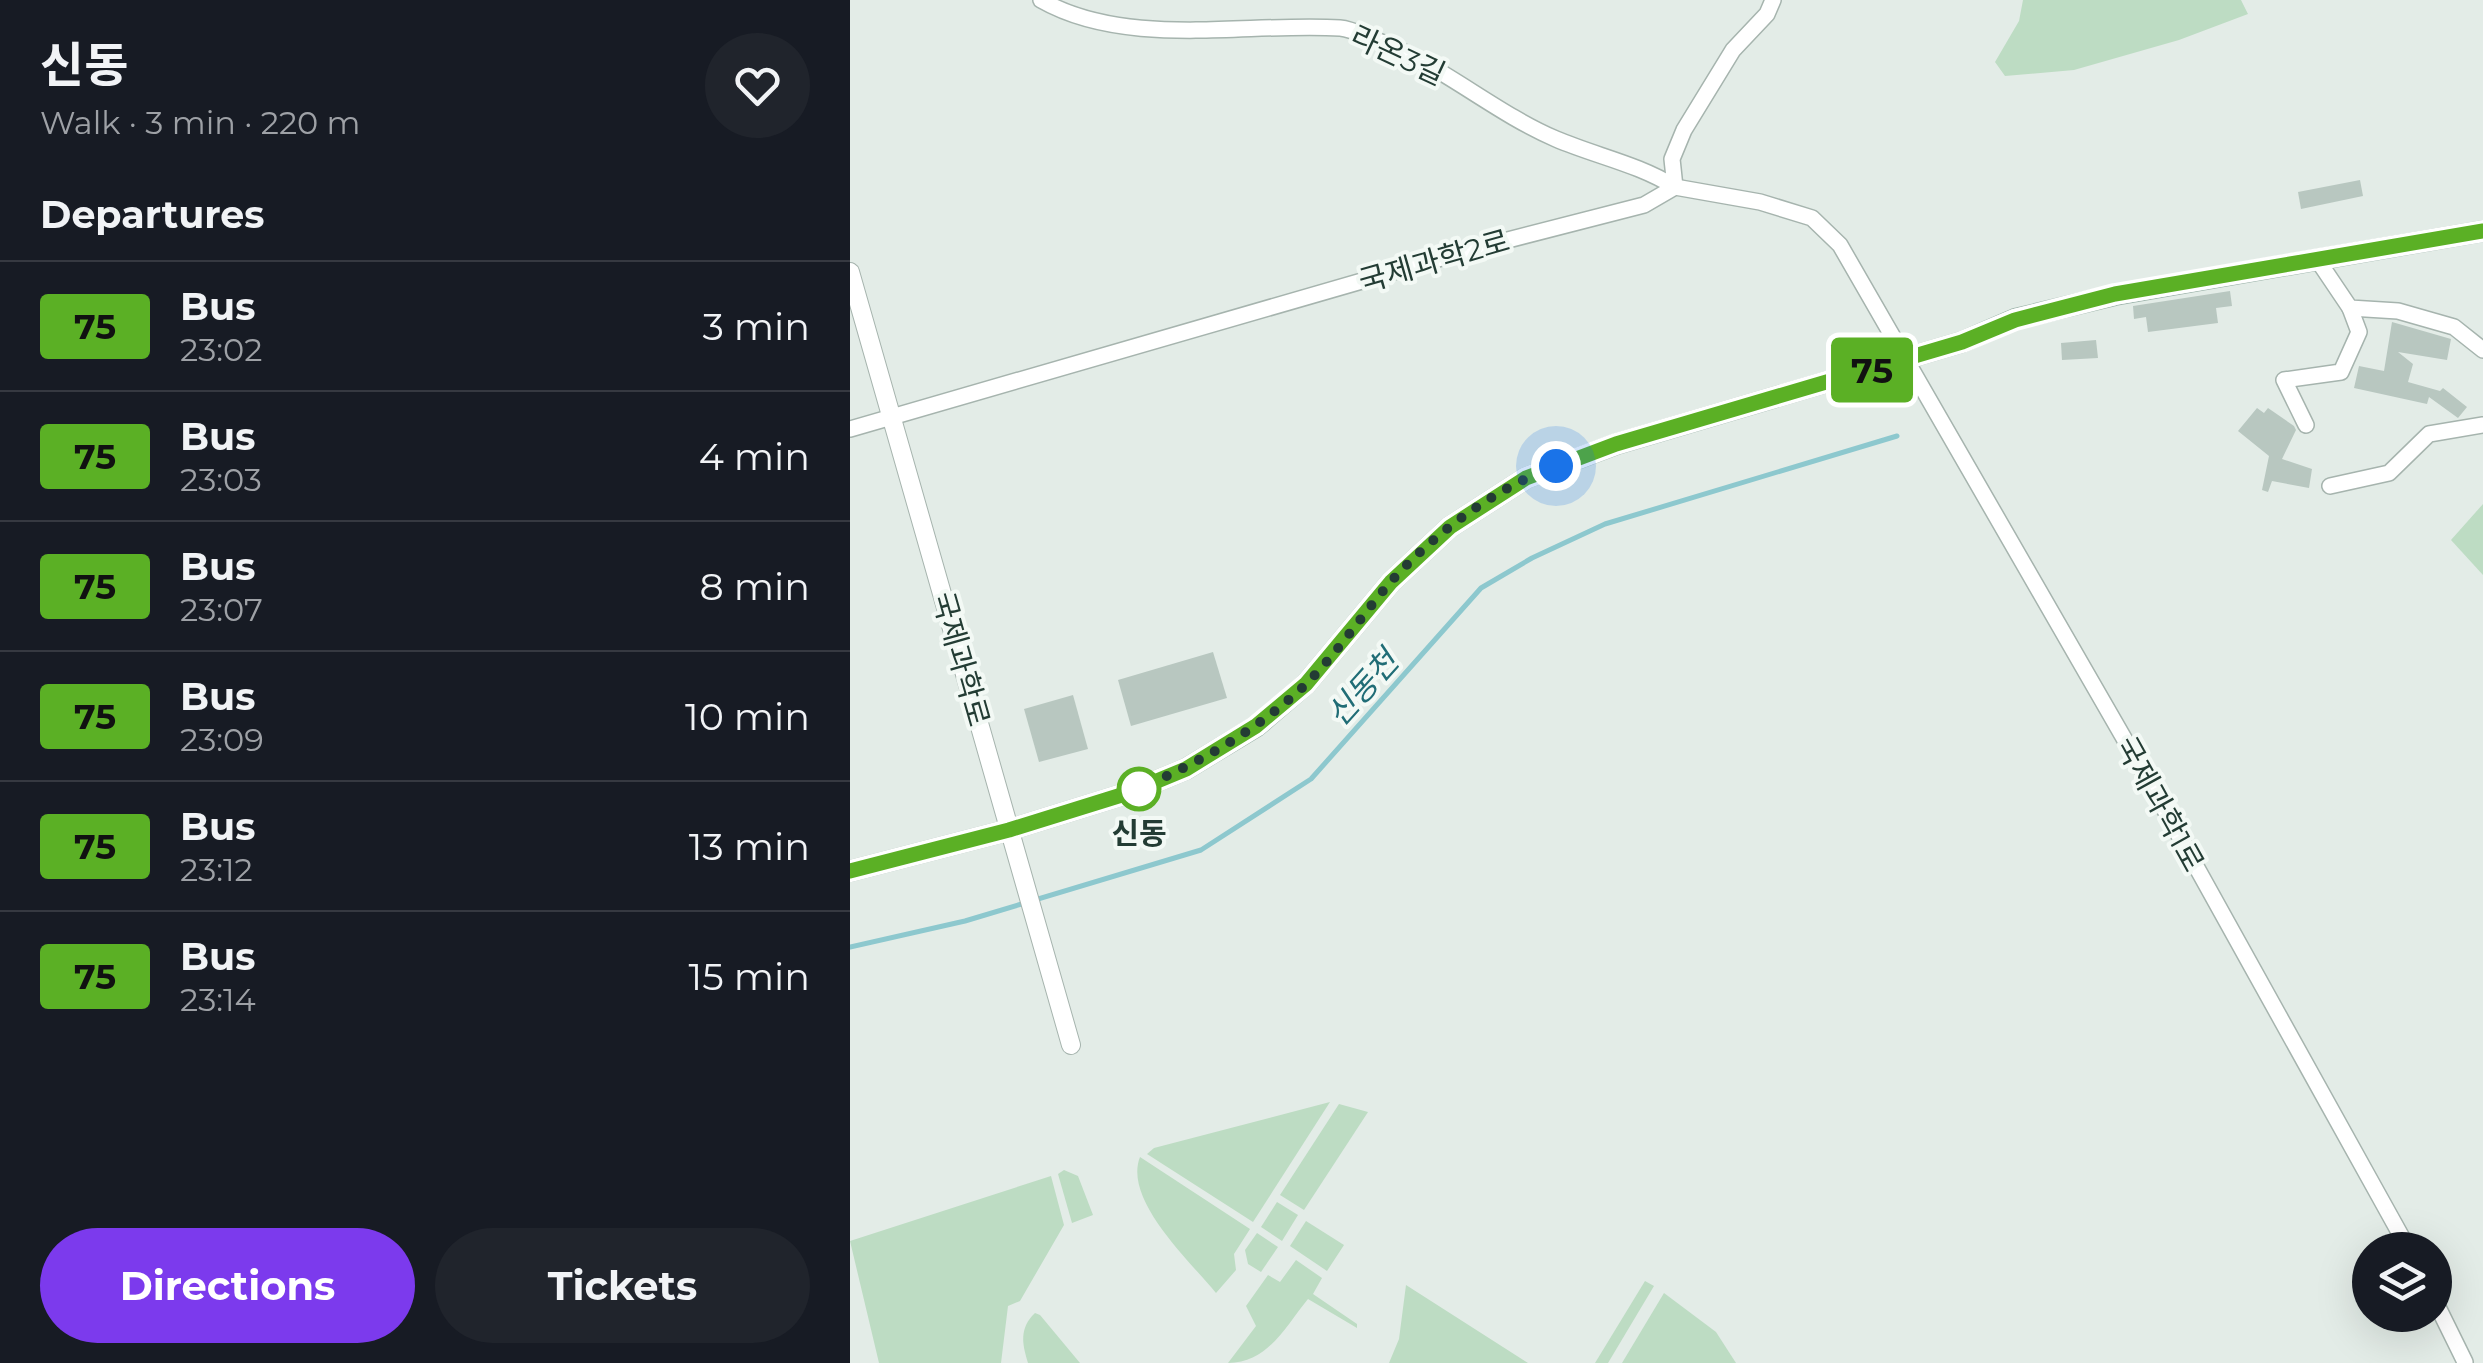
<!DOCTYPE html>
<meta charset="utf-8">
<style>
:root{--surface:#171b24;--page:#20242c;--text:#f1f3f6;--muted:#9ea1a6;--line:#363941;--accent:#7c3aed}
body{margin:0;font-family:Montserrat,"Noto Sans KR",sans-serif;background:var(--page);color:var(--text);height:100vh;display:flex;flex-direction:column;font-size:38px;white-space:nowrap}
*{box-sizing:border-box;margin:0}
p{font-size:32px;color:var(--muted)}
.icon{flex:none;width:55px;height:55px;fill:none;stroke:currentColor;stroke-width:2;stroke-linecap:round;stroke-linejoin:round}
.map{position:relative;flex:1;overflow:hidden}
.sheet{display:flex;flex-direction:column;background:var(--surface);width:850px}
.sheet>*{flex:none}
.badge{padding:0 20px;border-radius:8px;font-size:35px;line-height:65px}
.fabs{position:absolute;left:1502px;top:1232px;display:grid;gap:20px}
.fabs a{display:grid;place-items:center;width:100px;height:100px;border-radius:50%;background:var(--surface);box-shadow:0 10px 40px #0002;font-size:50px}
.you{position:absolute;width:50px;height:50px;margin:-25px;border:8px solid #fff;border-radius:50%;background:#1a73e8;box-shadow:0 0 0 15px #1a73e833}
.map>.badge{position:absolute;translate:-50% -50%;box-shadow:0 0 0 5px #fff}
h2{padding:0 40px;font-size:38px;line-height:90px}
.round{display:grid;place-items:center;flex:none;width:105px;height:105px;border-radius:52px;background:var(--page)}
.head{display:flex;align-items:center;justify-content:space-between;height:170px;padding:0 40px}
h1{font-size:48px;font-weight:700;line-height:75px}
.cta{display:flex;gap:20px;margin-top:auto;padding:20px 40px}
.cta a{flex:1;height:115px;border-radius:60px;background:var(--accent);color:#fff;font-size:40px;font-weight:700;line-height:115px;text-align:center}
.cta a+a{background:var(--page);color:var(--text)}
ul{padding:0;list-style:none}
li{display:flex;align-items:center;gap:30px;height:130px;padding:0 40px;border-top:2px solid var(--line)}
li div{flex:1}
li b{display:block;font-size:38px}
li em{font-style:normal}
li .badge{min-width:110px;font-weight:700;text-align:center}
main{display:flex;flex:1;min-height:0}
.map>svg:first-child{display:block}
.green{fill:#bddcc3}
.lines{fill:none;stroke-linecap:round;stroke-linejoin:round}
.stream{stroke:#8dc8ce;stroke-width:5}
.building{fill:#b8c7c0}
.minor-casing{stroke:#a6b4ae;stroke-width:18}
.tertiary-casing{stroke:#a6b4ae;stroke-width:20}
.secondary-casing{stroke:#a1b7ae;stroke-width:22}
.minor{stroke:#fff;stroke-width:15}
.tertiary{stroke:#fff;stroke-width:18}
.secondary{stroke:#fff;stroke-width:20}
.line-casing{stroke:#fff;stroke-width:22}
.line{stroke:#5bb025;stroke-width:15}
.walk{stroke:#233c34;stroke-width:10;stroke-dasharray:0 18}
.stop-dot{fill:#fff;stroke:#5bb025;stroke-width:5}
.labels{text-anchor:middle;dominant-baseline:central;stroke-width:8;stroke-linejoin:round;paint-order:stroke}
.street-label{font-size:30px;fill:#233c34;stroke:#f3f9f5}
.stop-label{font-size:30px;font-weight:bold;fill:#233c34;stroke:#f3f9f5}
.water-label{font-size:32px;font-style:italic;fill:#206d76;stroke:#f3f9f5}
</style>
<main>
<section class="sheet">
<div class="head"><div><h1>신동</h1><p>Walk · 3 min · 220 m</p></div><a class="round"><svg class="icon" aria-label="heart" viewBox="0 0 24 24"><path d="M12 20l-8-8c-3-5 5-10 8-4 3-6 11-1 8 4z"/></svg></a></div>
<h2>Departures</h2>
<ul>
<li><span class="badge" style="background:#5bb025;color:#111">75</span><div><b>Bus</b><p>23:02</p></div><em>3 min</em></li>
<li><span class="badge" style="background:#5bb025;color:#111">75</span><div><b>Bus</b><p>23:03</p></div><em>4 min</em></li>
<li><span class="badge" style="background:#5bb025;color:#111">75</span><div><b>Bus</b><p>23:07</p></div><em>8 min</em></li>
<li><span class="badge" style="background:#5bb025;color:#111">75</span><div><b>Bus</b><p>23:09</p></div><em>10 min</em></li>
<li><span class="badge" style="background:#5bb025;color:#111">75</span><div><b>Bus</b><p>23:12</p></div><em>13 min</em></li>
<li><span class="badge" style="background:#5bb025;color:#111">75</span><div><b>Bus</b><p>23:14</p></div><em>15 min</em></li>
</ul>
<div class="cta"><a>Directions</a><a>Tickets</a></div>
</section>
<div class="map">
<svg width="1633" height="1363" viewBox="0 0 1633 1363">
<rect width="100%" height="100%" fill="#e3ece7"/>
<!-- green -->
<g class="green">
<path d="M 1173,0 L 1391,0 L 1398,14 L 1329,40 L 1224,70 L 1155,76 L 1145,62 L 1169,21 Z"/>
<path d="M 1633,504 L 1633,575 L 1601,540 Z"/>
<path d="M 480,1102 L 403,1222 L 297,1154 L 304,1148 Z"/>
<path d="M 489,1104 L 518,1112 L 454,1210 L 430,1195 Z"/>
<path d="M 290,1157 L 400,1229 L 384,1254 L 386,1270 L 366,1293 C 340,1261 273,1200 290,1157 Z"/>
<path d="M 214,1170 L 228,1176 L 243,1215 L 222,1223 L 208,1174 Z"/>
<path d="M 201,1176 L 214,1225 L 170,1301 L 158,1306 L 151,1363 L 29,1363 L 0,1241 Z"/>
<path d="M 427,1202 L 448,1215 L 432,1241 L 411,1227 Z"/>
<path d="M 456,1221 L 494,1245 L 477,1271 L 440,1246 Z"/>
<path d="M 407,1233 L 428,1247 L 411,1272 L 398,1264 L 395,1250 Z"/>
<path d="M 446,1260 L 472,1278 L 463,1294 L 507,1324 L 507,1328 L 458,1299 C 435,1327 418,1363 378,1363 L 406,1326 L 396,1306 L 418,1275 L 430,1282 Z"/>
<path d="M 795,1281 L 804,1286 L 758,1363 L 745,1363 Z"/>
<path d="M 556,1285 L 678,1363 L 539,1363 L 549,1339 Z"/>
<path d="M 814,1293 L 866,1332 L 886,1363 L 772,1363 Z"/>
<path d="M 185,1313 L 190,1315 L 230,1363 L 178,1363 C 172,1344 169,1328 185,1313 Z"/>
</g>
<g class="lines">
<!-- stream -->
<path class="stream" d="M 0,947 L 115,921 L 351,850 L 461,779 L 631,588 L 682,558 L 755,524 L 1047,436"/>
</g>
<!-- building -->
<g class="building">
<path d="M 1510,180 L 1513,196 L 1451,209 L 1448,192 Z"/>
<path d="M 1380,291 L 1382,306 L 1366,308 L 1368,323 L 1298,332 L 1296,317 L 1284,319 L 1283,306 Z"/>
<path d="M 1542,322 L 1601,339 L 1597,360 L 1548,352 L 1563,364 L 1558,382 L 1590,391 L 1593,388 L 1617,407 L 1608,418 L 1579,397 L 1577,404 L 1504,388 L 1509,366 L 1534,371 Z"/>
<path d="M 1246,340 L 1248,358 L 1212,360 L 1211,343 Z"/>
<path d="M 1407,408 L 1414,413 L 1418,408 L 1444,426 L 1446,430 L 1432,459 L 1462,469 L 1459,488 L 1422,481 L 1418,492 L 1412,490 L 1419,456 L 1388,431 Z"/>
<path d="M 363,652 L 377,698 L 281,726 L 268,680 Z"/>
<path d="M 223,695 L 238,749 L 189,762 L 174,709 Z"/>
</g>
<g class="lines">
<defs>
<g id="minor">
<path d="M 191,0 C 277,49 397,22 490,28 C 502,29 515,36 526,40 C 591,64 643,112 706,139 C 746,156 788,164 825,187"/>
<path d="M 825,187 L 822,159 L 834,130 L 883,50 L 917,14 L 923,0"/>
<path d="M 1469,262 L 1500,308 L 1548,311 L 1604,327 L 1633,350"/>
<path d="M 1456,425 L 1434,380 L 1491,372 L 1509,332 L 1500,308"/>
<path d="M 0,429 L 619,250 L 794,205 L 825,187 L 910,202 L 962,218 L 990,245 L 1302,787 L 1559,1250"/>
<path d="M 1480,486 L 1539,473 L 1579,434 L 1633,425"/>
<path d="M 1585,1301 L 1615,1362"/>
</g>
<path id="tertiary" d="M 0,272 L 221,1045"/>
<path id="secondary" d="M 0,871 L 159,830 L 278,793 L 336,769 L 407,726 L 456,684 L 541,582 L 600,527 L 676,478 L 767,444 L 1112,342 L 1165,319 L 1265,295 L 1633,231"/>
</defs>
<!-- minor casing -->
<use href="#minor" class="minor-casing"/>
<!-- tertiary casing -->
<use href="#tertiary" class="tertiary-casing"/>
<!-- secondary casing -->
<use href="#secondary" class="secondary-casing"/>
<!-- minor -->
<use href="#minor" class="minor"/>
<!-- tertiary -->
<use href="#tertiary" class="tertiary"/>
<!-- secondary -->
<use href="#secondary" class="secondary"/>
</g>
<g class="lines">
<defs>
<path id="line" d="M 0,871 L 159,830 L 278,793 L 336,769 L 406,726 L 456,684 L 541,582 L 600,527 L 676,478 L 766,444 L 1112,342 L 1165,320 L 1265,294 L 1633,231"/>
</defs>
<!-- line casing -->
<use href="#line" class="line-casing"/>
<!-- line -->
<use href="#line" class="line"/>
<!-- walk -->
<path class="walk" d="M 289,789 L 278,793 C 343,766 403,734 454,686 C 485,656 510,618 538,585 C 582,535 643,489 706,466"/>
</g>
<!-- markers -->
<circle class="stop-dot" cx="289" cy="789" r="20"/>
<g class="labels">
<!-- street labels -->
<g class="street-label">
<text transform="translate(548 55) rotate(25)">라온3길</text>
<text transform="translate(584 261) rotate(-16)">국제과학2로</text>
<text transform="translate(111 659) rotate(74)">국제과학로</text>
<text transform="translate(1310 804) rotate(61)">국제과학1로</text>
</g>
<!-- stop labels -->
<g class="stop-label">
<text x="289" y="833">신동</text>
</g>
<!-- water labels -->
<g class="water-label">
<text transform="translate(512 688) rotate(-48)">신동천</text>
</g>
</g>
</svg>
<div class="fabs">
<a><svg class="icon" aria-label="layers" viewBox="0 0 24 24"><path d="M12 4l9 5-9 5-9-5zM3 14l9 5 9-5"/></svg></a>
</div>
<div class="you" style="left:706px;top:466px"></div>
<b class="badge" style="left:1022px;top:370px;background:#5bb025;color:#111">75</b>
</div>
</main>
